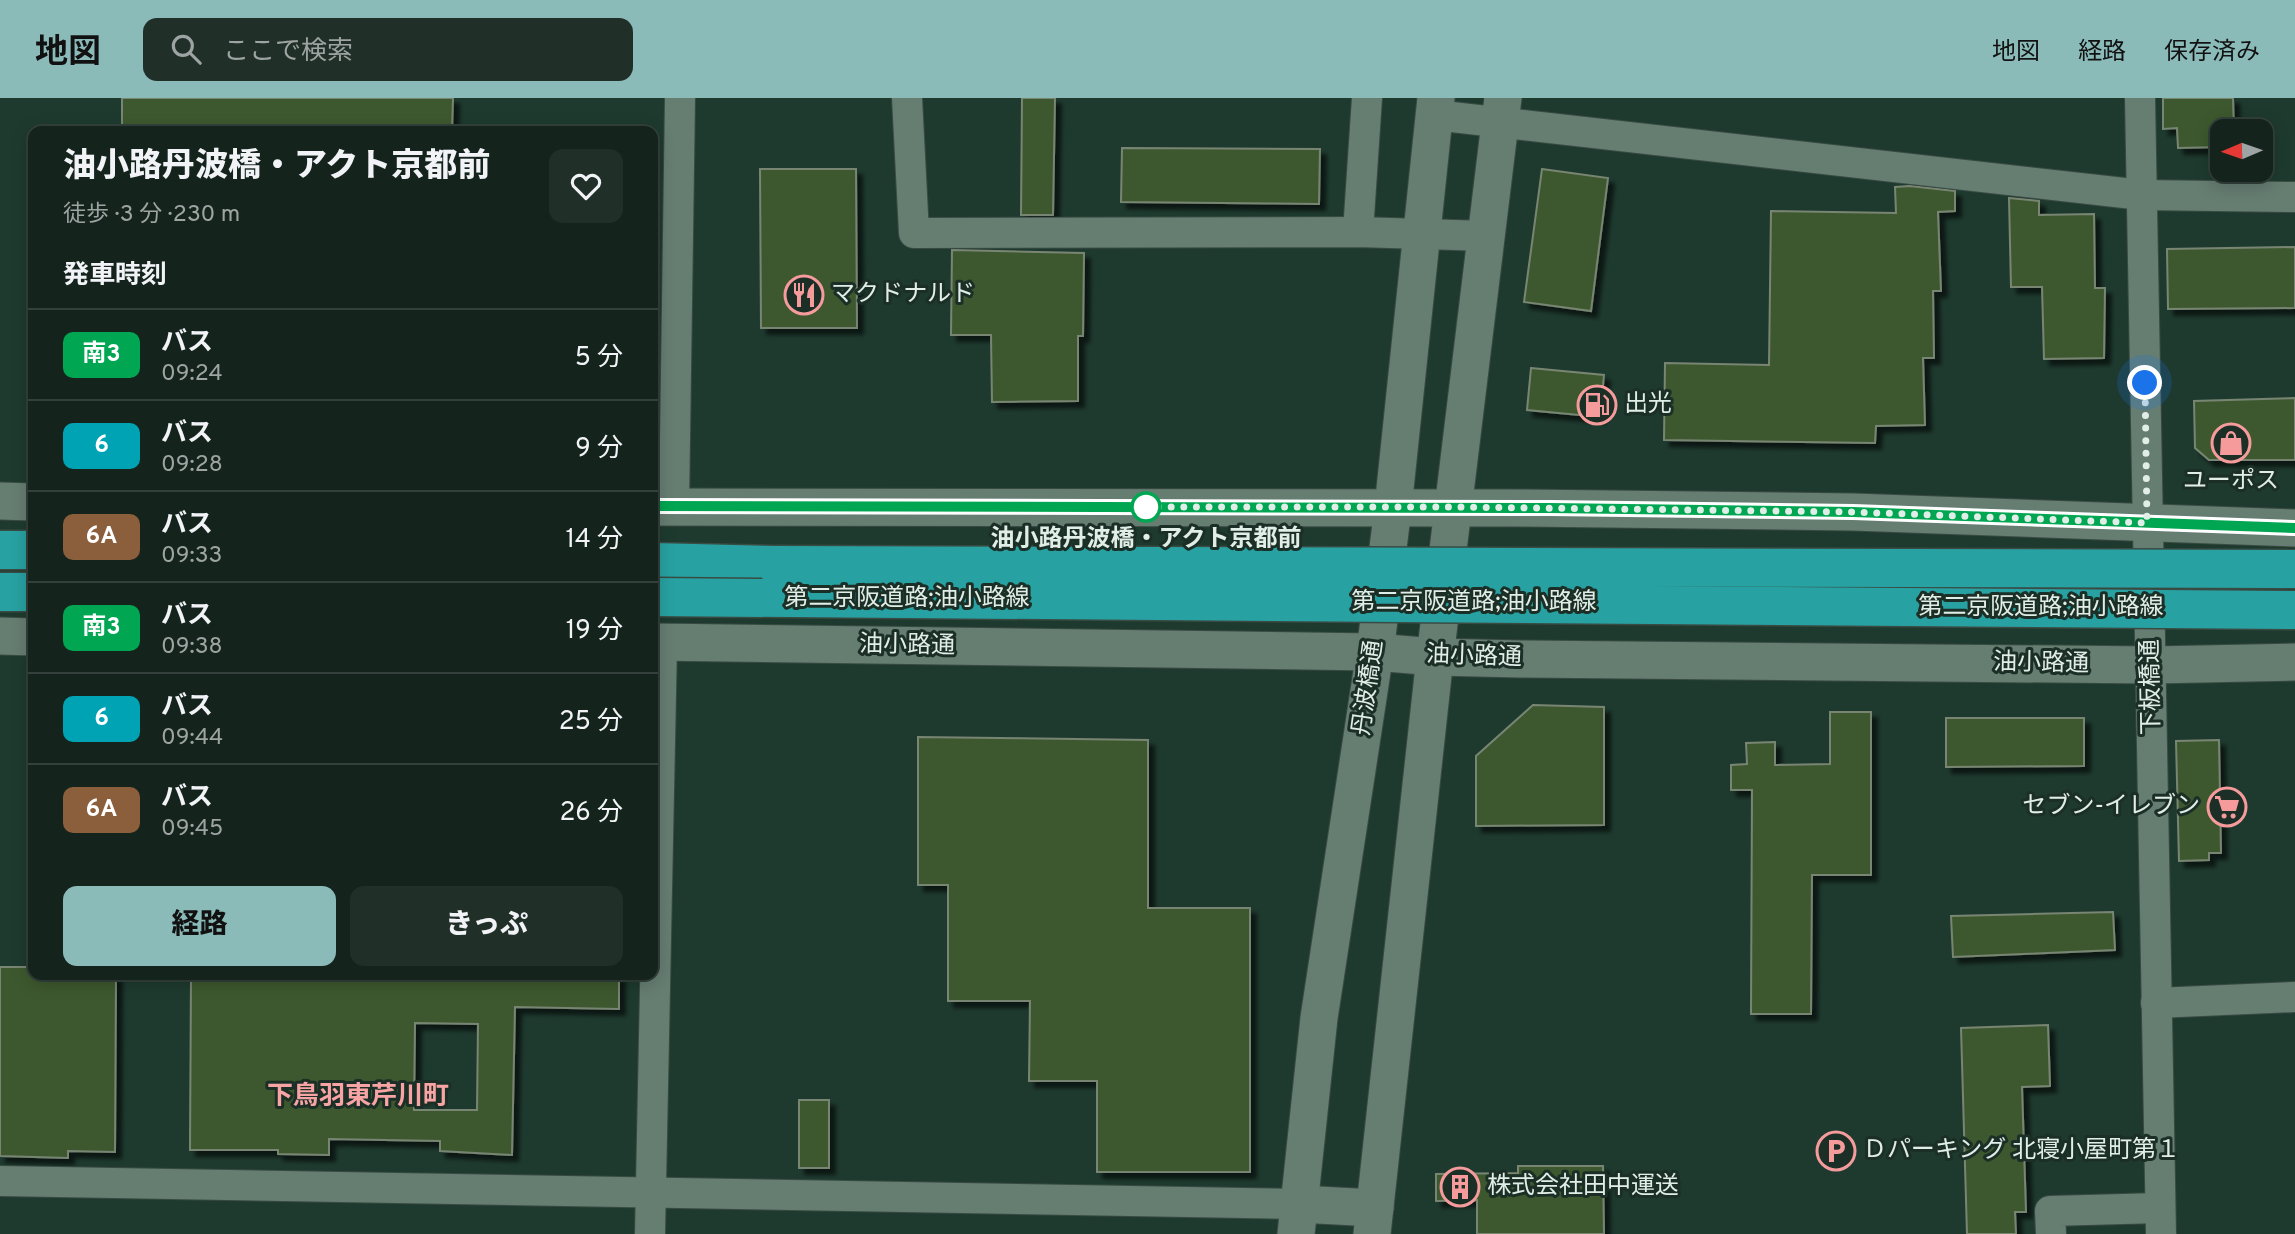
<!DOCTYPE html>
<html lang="ja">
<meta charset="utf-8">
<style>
:root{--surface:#14231c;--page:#212f29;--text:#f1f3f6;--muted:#9da4a3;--line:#33403b;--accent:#8bbbb9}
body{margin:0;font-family:Overpass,"Noto Sans JP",sans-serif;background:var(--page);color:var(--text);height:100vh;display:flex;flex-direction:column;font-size:26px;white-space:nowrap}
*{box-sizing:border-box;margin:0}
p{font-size:23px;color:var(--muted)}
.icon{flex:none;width:38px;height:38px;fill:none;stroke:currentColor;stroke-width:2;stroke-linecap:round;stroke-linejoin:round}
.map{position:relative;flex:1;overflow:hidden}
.side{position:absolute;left:28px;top:28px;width:630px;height:854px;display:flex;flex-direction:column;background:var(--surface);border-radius:14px;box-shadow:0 4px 18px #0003,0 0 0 2px var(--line)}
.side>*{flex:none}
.badge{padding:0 14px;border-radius:10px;font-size:24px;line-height:46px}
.needle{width:46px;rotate:268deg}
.controls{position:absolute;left:2210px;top:21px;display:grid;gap:14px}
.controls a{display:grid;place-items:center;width:63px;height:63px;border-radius:14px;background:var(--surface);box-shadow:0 4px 18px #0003,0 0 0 2px var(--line);font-size:35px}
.you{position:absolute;width:35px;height:35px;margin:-18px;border:5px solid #fff;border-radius:50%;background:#1a73e8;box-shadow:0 0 0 10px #1a73e833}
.map>.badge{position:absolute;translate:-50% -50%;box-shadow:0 0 0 4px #fff}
h2{padding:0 35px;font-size:26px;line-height:63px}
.round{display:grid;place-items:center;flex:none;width:74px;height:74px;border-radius:14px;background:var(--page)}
.headline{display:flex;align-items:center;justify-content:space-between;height:119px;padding:0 35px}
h1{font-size:33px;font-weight:800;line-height:52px}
.primary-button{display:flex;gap:14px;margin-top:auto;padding:14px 35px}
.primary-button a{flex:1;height:80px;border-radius:14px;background:var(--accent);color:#111;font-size:28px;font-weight:800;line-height:80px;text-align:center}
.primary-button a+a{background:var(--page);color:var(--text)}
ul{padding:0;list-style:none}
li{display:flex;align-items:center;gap:21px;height:91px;padding:0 35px;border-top:2px solid var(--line)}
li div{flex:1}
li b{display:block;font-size:26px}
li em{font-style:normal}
li .badge{min-width:77px;font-weight:700;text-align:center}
header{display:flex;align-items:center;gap:42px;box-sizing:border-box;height:98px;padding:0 35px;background:var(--accent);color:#111}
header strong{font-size:33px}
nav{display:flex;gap:38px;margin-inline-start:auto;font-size:24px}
.search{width:490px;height:63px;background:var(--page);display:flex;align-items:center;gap:18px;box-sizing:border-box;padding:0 24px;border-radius:14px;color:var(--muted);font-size:26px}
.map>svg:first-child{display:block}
.built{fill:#1e3a2f;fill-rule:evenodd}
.building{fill:#3c592f;stroke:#798573;stroke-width:2;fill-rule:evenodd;filter:url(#shadow)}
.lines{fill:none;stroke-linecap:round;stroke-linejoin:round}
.minor-casing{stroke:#394b43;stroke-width:32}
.tertiary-casing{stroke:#394b43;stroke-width:39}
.motorway-casing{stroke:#394b43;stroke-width:41}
.minor{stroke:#667d72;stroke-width:30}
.tertiary{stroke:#667d72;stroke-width:37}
.motorway{stroke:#28a1a2;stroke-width:38}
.motorway-bridge-casing{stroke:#394b43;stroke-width:41;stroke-linecap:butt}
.motorway-bridge{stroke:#28a1a2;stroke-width:38}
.line-casing{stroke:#fff;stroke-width:16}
.line{stroke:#00a651;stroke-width:10}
.walk{stroke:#e1eee8;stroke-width:7;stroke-dasharray:0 12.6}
.stop-dot{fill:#fff;stroke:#00a651;stroke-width:3.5}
.labels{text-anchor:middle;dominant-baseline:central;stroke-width:6;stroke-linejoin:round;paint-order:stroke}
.poi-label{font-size:24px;fill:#e1eee8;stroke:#1b2f26;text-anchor:start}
.stop-label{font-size:24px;font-weight:bold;fill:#e1eee8;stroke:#1b2f26}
.street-label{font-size:24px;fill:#e1eee8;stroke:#1b2f26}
.neighbourhood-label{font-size:26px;font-weight:bold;fill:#f8a4a4;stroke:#1b2f26}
</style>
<header>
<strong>地図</strong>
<div class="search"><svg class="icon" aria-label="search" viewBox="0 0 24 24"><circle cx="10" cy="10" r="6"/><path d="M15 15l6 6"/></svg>ここで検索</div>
<nav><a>地図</a><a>経路</a><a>保存済み</a></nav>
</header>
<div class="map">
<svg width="2295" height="1136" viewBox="0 0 2295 1136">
<defs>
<filter id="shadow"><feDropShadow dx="6" dy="6" stdDeviation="2" flood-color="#0009"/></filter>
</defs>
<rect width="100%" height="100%" fill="#1b2f26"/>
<!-- built -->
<path class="built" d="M 0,0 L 2295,0 L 2295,1136 L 0,1136 ZM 33,33 L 653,33 L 653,877 L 33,877 ZM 2222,33 L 2261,33 L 2261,72 L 2222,72 Z"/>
<!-- building -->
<g class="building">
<path d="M 122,0 L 453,0 L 452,33 L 122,33 Z"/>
<path d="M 1022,0 L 1055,0 L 1053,117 L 1021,117 Z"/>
<path d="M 2163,0 L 2233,0 L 2234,33 L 2222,33 L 2222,49 L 2178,50 L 2177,30 L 2163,31 Z"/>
<path d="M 1122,50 L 1320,51 L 1319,106 L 1121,104 Z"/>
<path d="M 760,71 L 856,71 L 857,230 L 761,230 Z"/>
<path d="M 1542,71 L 1608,80 L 1591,213 L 1524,204 Z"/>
<path d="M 1910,88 L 1955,93 L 1955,113 L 1938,114 L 1941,193 L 1933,193 L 1934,260 L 1923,260 L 1925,327 L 1876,328 L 1875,345 L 1664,342 L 1665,265 L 1769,267 L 1771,113 L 1896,115 L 1895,89 Z"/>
<path d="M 2009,100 L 2039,103 L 2039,117 L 2094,116 L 2095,190 L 2105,190 L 2104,260 L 2044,261 L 2042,189 L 2011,189 Z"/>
<path d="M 2295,149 L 2295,210 L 2168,211 L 2167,151 Z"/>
<path d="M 952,152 L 1084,155 L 1083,238 L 1078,238 L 1078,303 L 992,304 L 991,237 L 951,237 Z"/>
<path d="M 1531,270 L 1604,277 L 1600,319 L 1527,312 Z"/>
<path d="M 2295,300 L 2295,362 L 2209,362 L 2195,350 L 2194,303 Z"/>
<path d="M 1533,607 L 1604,609 L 1604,727 L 1476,728 L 1476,658 Z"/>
<path d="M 1830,614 L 1871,614 L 1871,777 L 1812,777 L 1811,916 L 1751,916 L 1752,692 L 1731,692 L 1731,667 L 1747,666 L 1746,645 L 1775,644 L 1775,667 L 1830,666 Z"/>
<path d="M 1946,620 L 2084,620 L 2084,668 L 1946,669 Z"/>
<path d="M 918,639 L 1148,642 L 1148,810 L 1250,810 L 1250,1074 L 1097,1074 L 1097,983 L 1029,983 L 1030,903 L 948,903 L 948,787 L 918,787 Z"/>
<path d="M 2219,642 L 2221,755 L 2209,755 L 2209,762 L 2179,763 L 2176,643 Z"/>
<path d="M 2113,814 L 2115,852 L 1953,859 L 1951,818 Z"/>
<path d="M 0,869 L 33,869 L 33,877 L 116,877 L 115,1054 L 68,1053 L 68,1060 L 0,1058 Z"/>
<path d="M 191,877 L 619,877 L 619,911 L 515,909 L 512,1057 L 440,1053 L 440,1043 L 329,1041 L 329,1057 L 278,1056 L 278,1052 L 190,1052 ZM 415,925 L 478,926 L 477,1012 L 414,1012 Z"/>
<path d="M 2048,927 L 2050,988 L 2022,989 L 2026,1114 L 2015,1114 L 2016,1136 L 1967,1136 L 1961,930 Z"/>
<rect x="799" y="1002" width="30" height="68"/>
<path d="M 1518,1068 L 1603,1068 L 1604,1136 L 1477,1136 L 1477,1102 L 1436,1103 L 1436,1076 L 1518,1075 Z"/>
</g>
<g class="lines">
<defs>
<g id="minor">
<path d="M 907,0 L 914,135 L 1358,134 L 1487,138"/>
<path d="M 2140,0 L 2161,1136"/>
<path d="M 1434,17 L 2142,97 L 2295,99"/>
<path d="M 1358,134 L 1367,0"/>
<path d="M 674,409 L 680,0"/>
<path d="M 2156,905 L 2295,899"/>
<path d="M 0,1083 L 1299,1106"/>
<path d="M 650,1136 L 662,545"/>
<path d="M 2051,1136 L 2050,1113 L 2160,1110"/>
</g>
<g id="tertiary">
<path d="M 0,403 L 33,404"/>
<path d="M 653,409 L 1523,410 L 1853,414 L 2295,430"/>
<path d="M 0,538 L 33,539"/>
<path d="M 653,544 L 1375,554 L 1435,559 L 1521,561 L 2152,567 L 2295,564"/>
<path d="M 1299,1106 L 1375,1110"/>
<path d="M 1296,1136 L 1319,920 L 1375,554 L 1393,410 L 1436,0"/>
<path d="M 1372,1136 L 1435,559 L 1503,0"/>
</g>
<g id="motorway">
<path d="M 0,452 L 33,452"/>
<path d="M 653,464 L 776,467"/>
<path d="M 0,494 L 33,494"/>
</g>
</defs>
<!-- minor casing -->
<use href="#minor" class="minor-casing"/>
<!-- tertiary casing -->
<use href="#tertiary" class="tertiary-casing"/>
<!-- motorway casing -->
<use href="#motorway" class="motorway-casing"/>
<!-- minor -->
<use href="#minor" class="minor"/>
<!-- tertiary -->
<use href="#tertiary" class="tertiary"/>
<!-- motorway -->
<use href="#motorway" class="motorway"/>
<defs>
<g id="motorway-bridge">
<path d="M 776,467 L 2295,471"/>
<path d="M 653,499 L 2295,512"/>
</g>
</defs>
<!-- motorway-bridge casing -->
<use href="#motorway-bridge" class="motorway-bridge-casing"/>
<!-- motorway-bridge -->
<use href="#motorway-bridge" class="motorway-bridge"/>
</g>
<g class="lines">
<defs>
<path id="line" d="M 653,408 L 1550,410 L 1853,414 L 2295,430"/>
</defs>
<!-- line casing -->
<use href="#line" class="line-casing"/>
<!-- line -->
<use href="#line" class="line"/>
<!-- walk -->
<path class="walk" d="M 1146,409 L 1455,409 L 1853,414 L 2147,425 L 2145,285"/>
</g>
<!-- icons -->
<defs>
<symbol id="restaurant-ring" viewBox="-11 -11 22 22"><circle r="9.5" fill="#1b2f26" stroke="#f59b9c" stroke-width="1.5"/><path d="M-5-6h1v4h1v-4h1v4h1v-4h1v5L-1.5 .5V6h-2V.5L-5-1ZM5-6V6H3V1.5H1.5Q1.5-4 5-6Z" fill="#f59b9c"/></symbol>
<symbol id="fuel-ring" viewBox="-11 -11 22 22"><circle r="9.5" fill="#1b2f26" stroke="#f59b9c" stroke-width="1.5"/><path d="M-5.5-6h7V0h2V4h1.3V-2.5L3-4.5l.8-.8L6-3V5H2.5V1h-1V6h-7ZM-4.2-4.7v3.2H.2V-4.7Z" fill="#f59b9c"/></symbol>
<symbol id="shop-ring" viewBox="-11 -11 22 22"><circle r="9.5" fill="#1b2f26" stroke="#f59b9c" stroke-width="1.5"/><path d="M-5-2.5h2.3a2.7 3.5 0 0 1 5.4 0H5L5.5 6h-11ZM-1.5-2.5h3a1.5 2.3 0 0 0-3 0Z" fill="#f59b9c"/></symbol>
<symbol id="supermarket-ring" viewBox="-11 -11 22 22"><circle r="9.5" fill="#1b2f26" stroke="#f59b9c" stroke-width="1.5"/><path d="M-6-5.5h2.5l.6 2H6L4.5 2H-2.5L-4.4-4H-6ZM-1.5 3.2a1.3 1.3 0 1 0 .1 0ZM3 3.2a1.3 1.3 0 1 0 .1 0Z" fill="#f59b9c"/></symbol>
<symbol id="parking-ring" viewBox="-11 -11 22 22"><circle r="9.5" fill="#1b2f26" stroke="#f59b9c" stroke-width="1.5"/><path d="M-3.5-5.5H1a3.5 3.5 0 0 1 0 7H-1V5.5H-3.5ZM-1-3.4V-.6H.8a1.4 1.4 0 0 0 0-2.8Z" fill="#f59b9c"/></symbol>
<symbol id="building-ring" viewBox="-11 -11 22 22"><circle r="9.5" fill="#1b2f26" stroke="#f59b9c" stroke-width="1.5"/><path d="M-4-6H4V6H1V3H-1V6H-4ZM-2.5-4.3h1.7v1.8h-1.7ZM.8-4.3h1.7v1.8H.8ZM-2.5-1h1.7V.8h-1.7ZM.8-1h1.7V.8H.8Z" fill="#f59b9c"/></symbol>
</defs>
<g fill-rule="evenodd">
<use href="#restaurant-ring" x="782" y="175" width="44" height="44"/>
<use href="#fuel-ring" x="1575" y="285" width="44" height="44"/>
<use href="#shop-ring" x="2209" y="323" width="44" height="44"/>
<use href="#supermarket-ring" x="2205" y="687" width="44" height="44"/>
<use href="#parking-ring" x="1814" y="1031" width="44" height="44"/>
<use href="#building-ring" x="1438" y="1067" width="44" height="44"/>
</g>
<!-- markers -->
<circle class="stop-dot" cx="1146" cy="409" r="14"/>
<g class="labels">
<!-- poi labels -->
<g class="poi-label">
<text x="831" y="197">マクドナルド</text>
<text x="1624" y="307">出光</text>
<text x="2231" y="384" text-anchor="middle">ユーポス</text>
<text x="2200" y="709" text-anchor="end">セブン-イレブン</text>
<text x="1863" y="1053">Ｄパーキング 北寝小屋町第１</text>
<text x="1487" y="1089">株式会社田中運送</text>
</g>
<!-- stop labels -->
<g class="stop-label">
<text x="1146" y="442">油小路丹波橋・アクト京都前</text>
</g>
<!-- street labels -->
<g class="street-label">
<text x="907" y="501">第二京阪道路;油小路線</text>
<text x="1474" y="505">第二京阪道路;油小路線</text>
<text x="2041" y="510">第二京阪道路;油小路線</text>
<text transform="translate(907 548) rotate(1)">油小路通</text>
<text transform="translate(1474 559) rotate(2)">油小路通</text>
<text transform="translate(2041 566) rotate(1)">油小路通</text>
<text transform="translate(2152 589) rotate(-91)">下板橋通</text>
<text transform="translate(1369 590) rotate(-82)">丹波橋通</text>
</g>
<!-- neighbourhood labels -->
<g class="neighbourhood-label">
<text x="358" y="999">下鳥羽東芹川町</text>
</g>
</g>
</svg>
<div class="controls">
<a><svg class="needle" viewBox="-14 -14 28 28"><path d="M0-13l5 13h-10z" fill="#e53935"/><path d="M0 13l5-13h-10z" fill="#9da4a3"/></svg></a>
</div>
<div class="you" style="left:2145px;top:285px"></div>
<section class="side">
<div class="headline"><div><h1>油小路丹波橋・アクト京都前</h1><p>徒歩 · 3 分 · 230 m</p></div><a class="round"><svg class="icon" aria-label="heart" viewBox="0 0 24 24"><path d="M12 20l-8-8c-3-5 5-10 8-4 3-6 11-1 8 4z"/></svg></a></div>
<h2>発車時刻</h2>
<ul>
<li><span class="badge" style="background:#00a651;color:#fff">南3</span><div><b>バス</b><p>09:24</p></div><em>5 分</em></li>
<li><span class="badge" style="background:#00a3b4;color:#fff">6</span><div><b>バス</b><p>09:28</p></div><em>9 分</em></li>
<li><span class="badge" style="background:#8b5e3c;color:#fff">6A</span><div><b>バス</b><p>09:33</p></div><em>14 分</em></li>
<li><span class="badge" style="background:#00a651;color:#fff">南3</span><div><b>バス</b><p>09:38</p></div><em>19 分</em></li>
<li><span class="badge" style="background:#00a3b4;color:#fff">6</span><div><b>バス</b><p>09:44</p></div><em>25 分</em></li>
<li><span class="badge" style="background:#8b5e3c;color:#fff">6A</span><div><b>バス</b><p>09:45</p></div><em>26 分</em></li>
</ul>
<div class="primary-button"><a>経路</a><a>きっぷ</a></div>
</section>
</div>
